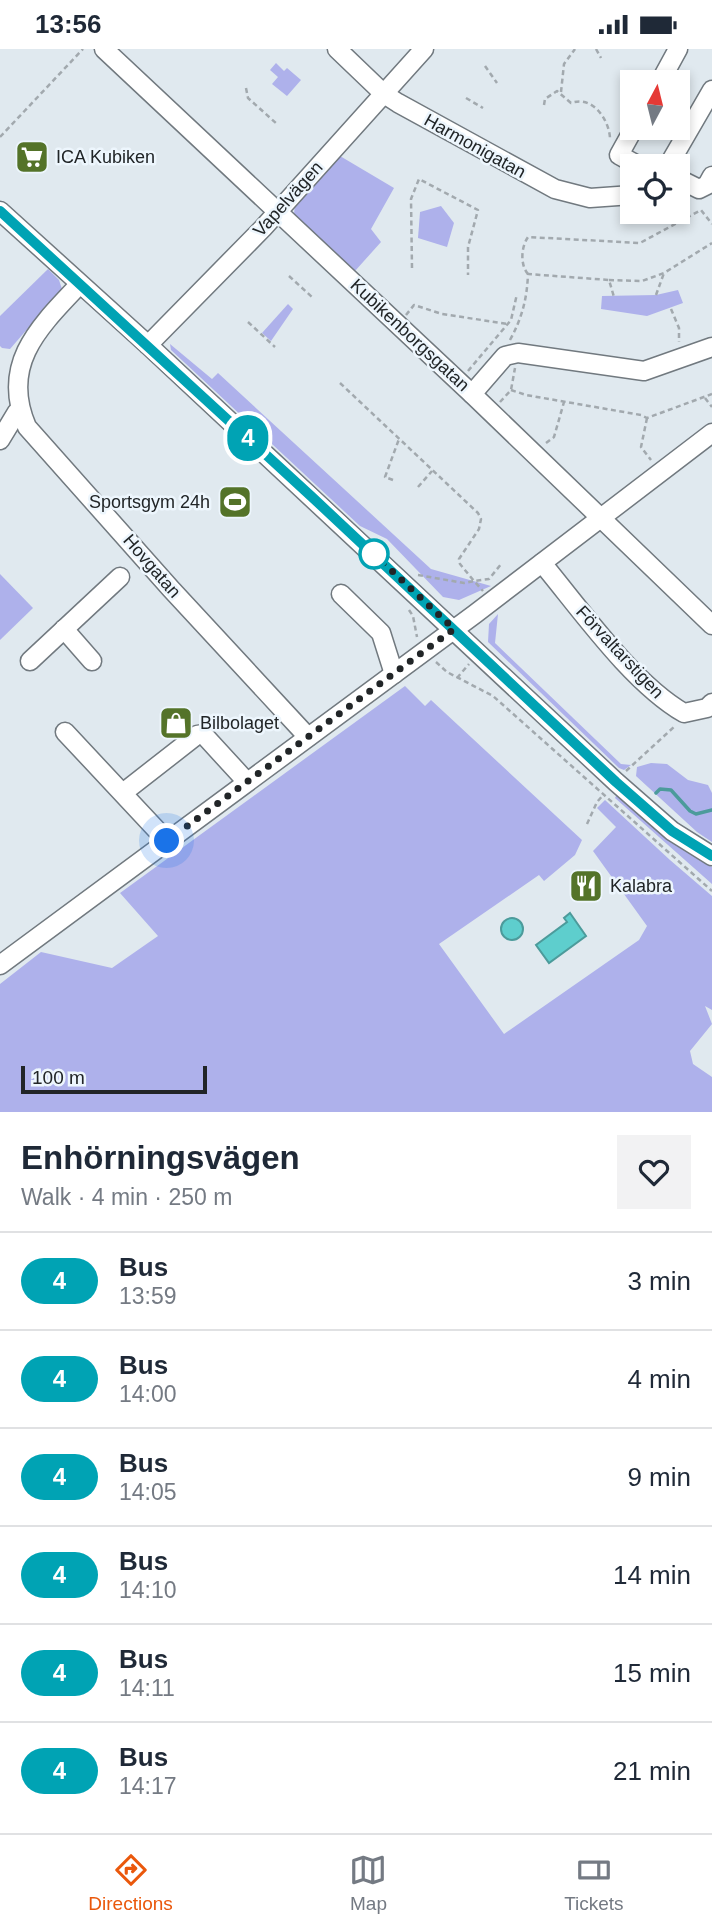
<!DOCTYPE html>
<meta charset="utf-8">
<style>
:root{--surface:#fff;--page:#f2f2f3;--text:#1f2937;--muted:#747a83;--line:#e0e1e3;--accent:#ea580c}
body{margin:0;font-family:Helvetica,sans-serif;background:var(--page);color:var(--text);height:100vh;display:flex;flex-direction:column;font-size:26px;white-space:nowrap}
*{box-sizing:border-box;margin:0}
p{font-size:23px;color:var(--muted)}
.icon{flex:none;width:38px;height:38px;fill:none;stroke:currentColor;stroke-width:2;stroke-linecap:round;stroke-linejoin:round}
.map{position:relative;height:1063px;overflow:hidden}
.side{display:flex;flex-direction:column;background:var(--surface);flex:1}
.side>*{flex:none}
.badge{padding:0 14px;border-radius:23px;font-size:24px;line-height:46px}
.needle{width:46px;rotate:7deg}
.fabs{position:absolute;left:620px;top:21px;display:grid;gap:14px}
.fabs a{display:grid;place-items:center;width:70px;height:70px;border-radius:0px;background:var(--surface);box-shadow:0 4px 10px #0003;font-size:35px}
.scale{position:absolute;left:21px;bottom:18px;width:186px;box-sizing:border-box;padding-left:7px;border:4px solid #212527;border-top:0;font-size:19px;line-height:24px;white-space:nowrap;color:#212527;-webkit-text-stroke:5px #edf6fd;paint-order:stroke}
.you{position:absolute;width:35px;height:35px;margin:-18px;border:5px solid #fff;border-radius:50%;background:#1a73e8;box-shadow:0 0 0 10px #1a73e833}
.map>.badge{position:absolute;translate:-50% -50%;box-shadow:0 0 0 4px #fff}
.round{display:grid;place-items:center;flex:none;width:74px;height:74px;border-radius:0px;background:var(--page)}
.overview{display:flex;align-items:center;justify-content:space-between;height:119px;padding:0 21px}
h1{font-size:33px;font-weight:800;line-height:52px}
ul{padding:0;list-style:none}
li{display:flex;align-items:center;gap:21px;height:98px;padding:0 21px;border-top:2px solid var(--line)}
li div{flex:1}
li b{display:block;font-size:26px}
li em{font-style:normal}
li .badge{min-width:77px;font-weight:700;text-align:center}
.status{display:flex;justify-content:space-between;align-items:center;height:49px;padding:0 35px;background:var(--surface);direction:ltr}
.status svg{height:19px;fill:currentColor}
.tabs{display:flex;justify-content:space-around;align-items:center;height:98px;border-top:2px solid var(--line);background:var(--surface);font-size:19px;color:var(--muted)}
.tabs a{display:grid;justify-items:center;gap:4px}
.tabs .current{color:var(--accent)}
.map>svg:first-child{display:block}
.green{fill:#aeb1eb}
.water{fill:#5ececd;stroke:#4c9b9b;stroke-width:2}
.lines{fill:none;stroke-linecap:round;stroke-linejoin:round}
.stream{stroke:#4c9b9b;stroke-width:3.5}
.minor-casing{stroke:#71797f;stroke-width:21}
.path{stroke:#a2a9ae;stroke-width:2.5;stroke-dasharray:5 3.5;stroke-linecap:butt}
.minor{stroke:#fff;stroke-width:18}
.line-casing{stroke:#fff;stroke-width:16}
.line{stroke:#00a3b4;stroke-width:10}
.walk{stroke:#212527;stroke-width:7;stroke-dasharray:0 12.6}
.stop-dot{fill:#fff;stroke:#00a3b4;stroke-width:3.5}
.labels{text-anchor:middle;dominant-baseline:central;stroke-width:5;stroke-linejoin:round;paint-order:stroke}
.street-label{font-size:18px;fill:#212527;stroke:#edf6fd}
.poi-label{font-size:18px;fill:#212527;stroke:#edf6fd;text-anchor:start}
</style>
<div class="status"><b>13:56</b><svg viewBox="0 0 49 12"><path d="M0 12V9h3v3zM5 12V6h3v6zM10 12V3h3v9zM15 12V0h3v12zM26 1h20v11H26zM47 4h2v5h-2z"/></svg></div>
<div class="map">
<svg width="712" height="1063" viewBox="0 0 712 1063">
<rect width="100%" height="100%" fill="#e0e9ef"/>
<!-- green -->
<g class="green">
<path d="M 276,14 L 284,22 L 287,19 L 301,31 L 287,47 L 272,35 L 278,28 L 270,21 Z"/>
<path d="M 340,107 L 394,139 L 371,180 L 381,193 L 355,222 L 294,165 L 295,155 Z"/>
<path d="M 441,157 L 454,174 L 447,198 L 418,189 L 420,163 Z"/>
<path d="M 48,220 L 59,231 L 62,240 L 10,300 L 2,299 L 0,297 L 0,267 Z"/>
<path d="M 678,241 L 683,254 L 647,267 L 601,260 L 602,247 L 656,246 Z"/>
<path d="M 288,255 L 293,260 L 271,292 L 262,284 Z"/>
<path d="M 170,295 L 212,330 L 218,324 L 431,520 L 491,537 L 459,551 L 443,548 L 387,490 L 360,477 L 171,301 Z"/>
<path d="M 0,525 L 33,559 L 0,591 Z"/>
<path d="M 498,565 L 495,594 L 621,715 L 631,716 L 624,721 L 619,719 L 488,593 L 489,575 Z"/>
<path d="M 405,637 L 425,657 L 431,651 L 582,791 L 575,806 L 544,832 L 539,826 L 439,895 L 504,985 L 639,891 L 647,877 L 593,802 L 616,778 L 597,759 L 605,751 L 670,811 L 712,847 L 712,961 L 705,957 L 712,975 L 690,1002 L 693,1015 L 712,1028 L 712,1063 L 0,1063 L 0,935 L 41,903 L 112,919 L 158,887 L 120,844 Z"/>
<path d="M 651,714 L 667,715 L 688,731 L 708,736 L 712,744 L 712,793 L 697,783 L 636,727 L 637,718 Z"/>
<path d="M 617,745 C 647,773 676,799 712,818 L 712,835 L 615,749 Z"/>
</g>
<!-- water -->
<g class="water">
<path d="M 570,864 L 586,887 L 549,914 L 536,896 L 567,873 L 564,869 Z"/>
<circle cx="512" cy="880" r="11"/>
</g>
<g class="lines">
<!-- stream -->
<path class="stream" d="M 656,744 L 660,740 L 671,741 L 690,762 L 696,765 L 712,761"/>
<defs>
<g id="minor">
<path d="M 104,0 L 472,345 L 712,576"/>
<path d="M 337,0 L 384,45 L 398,54 L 555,140 L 590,149 L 632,146"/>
<path d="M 660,33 L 678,0"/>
<path d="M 634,79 L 619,106 L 639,117"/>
<path d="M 668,117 L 712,41"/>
<path d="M 677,129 L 699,140 L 707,136 L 712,127"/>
<path d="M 0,162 L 148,296 L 616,733 L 672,782 L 712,807"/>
<path d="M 79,236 C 38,279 0,316 27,378 L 171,540 L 308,688"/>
<path d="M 148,296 L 263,179 L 424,0"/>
<path d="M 472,345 L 505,307 L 518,304 L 644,322 L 712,298"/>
<path d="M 0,391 L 17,363"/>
<path d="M 542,514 C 581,561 632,634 684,664 L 707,659 L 712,654"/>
<path d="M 341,545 L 381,584 L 394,625"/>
<path d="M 64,580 L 92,612"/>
<path d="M 30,612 L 120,528"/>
<path d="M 65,683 L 167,792"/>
<path d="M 124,743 L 197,686 L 203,685 L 247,733"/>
<path d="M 0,916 L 475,565 L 712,384"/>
</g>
</defs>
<!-- minor casing -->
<use href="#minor" class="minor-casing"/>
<!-- path -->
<g class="path">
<path d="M 596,0 L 601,9"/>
<path d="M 485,17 L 497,34"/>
<path d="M 622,35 L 632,41"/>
<path d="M 246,39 L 248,49 L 277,75"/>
<path d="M 561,43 L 564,15 L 575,0"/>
<path d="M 466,49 L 483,59"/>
<path d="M 544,56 L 545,50 L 557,42 L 571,54 C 593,46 609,71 610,89"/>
<path d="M 0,88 L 83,0"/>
<path d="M 412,219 L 411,150 L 419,130 L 478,161 L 468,198 L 468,226"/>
<path d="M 528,225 C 520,216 521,198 528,188 L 640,194 L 701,161 L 712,175"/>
<path d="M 289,227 L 312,248"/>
<path d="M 609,231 L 642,232 L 664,224 L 712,194"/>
<path d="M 656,246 L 664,224"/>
<path d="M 671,260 L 679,279 L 679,293"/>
<path d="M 406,266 L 414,256 L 442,265 L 508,275"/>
<path d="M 248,273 L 275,298"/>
<path d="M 510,291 C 522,269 527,250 528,225 L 609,231 L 614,248"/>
<path d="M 468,322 L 511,271 L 517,245"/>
<path d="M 340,334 L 478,464 L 481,470 L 479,480 L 459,510 L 460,515 L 474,532 L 489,530 L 502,514"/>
<path d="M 511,341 L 526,346 L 641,366 L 647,369 L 712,345"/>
<path d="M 705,349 L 712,358"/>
<path d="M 500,353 L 511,341 L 515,319"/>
<path d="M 647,369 L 641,398 L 651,411"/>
<path d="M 546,394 L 554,388 L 564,353"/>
<path d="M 393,431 L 385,428 L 399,390"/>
<path d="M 418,438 L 432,422"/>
<path d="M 418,526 L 464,534 L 474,532 L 483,542"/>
<path d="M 409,561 L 413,567 L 417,588"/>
<path d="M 436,613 L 447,623 L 493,647 L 712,842"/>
<path d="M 457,629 L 469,615"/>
<path d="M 626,722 L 675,677"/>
<path d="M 587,775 L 597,753 L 604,745"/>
</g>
<!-- minor -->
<use href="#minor" class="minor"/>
</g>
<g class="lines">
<defs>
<path id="line" d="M 0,162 L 312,448 L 616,733 L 672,782 L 712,807"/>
</defs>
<!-- line casing -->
<use href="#line" class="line-casing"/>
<!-- line -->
<use href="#line" class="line"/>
<!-- walk -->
<path class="walk" d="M 167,792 L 454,580 L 374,505"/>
</g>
<!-- icons -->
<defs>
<symbol id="supermarket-square" viewBox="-11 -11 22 22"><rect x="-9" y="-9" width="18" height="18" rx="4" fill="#547329" stroke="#edf6fd"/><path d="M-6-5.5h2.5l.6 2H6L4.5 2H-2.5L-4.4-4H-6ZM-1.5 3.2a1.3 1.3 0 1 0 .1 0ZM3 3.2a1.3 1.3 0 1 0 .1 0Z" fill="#fff"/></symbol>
<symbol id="stadium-square" viewBox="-11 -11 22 22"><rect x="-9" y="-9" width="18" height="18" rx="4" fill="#547329" stroke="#edf6fd"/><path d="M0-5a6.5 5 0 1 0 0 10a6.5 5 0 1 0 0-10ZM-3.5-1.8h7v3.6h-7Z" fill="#fff"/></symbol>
<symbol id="shop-square" viewBox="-11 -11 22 22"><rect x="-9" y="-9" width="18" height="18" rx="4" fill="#547329" stroke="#edf6fd"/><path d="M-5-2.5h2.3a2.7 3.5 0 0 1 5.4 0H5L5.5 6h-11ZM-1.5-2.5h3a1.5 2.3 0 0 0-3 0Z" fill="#fff"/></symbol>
<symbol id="restaurant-square" viewBox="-11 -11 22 22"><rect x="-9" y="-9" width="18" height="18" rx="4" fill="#547329" stroke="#edf6fd"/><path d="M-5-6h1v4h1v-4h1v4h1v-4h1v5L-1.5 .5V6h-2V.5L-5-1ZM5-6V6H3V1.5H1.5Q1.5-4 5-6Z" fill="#fff"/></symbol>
</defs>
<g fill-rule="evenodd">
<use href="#supermarket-square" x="13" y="89" width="38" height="38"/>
<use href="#stadium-square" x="216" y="434" width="38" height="38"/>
<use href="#shop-square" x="157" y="655" width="38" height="38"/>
<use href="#restaurant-square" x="567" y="818" width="38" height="38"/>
</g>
<!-- markers -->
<circle class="stop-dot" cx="374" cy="505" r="14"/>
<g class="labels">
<!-- street labels -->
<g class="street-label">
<text transform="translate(475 97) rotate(29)">Harmonigatan</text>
<text transform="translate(288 150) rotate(-48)">Vapelvägen</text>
<text transform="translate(410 286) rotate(43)">Kubikenborgsgatan</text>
<text transform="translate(152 517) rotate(49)">Hovgatan</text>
<text transform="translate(620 603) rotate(47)">Förvaltarstigen</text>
</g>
<!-- poi labels -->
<g class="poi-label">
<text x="56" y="108">ICA Kubiken</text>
<text x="210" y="453" text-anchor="end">Sportsgym 24h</text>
<text x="200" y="674">Bilbolaget</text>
<text x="610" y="837">Kalabra</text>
</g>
</g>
</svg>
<div class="fabs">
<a><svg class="needle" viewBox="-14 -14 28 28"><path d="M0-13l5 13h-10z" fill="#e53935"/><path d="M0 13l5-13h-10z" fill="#747a83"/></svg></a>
<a><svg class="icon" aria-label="locate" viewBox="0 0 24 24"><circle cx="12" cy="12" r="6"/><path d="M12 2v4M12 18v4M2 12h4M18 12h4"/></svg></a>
</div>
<div class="scale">100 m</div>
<div class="you" style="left:167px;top:792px"></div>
<b class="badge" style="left:248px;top:389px;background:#00a3b4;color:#fff">4</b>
</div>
<section class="side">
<div class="overview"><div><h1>Enhörningsvägen</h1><p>Walk · 4 min · 250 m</p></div><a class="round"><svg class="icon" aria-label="heart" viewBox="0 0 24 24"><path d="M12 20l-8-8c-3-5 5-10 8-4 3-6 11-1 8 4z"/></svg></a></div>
<ul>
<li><span class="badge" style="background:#00a3b4;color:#fff">4</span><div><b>Bus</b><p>13:59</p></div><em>3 min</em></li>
<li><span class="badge" style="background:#00a3b4;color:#fff">4</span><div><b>Bus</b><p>14:00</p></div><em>4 min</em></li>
<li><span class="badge" style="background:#00a3b4;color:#fff">4</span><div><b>Bus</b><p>14:05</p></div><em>9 min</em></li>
<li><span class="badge" style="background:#00a3b4;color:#fff">4</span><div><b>Bus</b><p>14:10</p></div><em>14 min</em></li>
<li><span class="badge" style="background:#00a3b4;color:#fff">4</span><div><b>Bus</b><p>14:11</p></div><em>15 min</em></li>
<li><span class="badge" style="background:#00a3b4;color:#fff">4</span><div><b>Bus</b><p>14:17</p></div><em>21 min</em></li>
</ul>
</section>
<nav class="tabs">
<a class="current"><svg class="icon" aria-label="directions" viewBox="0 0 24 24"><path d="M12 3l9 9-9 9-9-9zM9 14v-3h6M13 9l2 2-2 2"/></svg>Directions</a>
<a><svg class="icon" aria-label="map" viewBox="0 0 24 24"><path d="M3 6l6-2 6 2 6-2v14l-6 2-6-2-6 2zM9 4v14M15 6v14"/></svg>Map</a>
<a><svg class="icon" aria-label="tickets" viewBox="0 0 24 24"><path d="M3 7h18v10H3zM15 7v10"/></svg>Tickets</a>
</nav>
